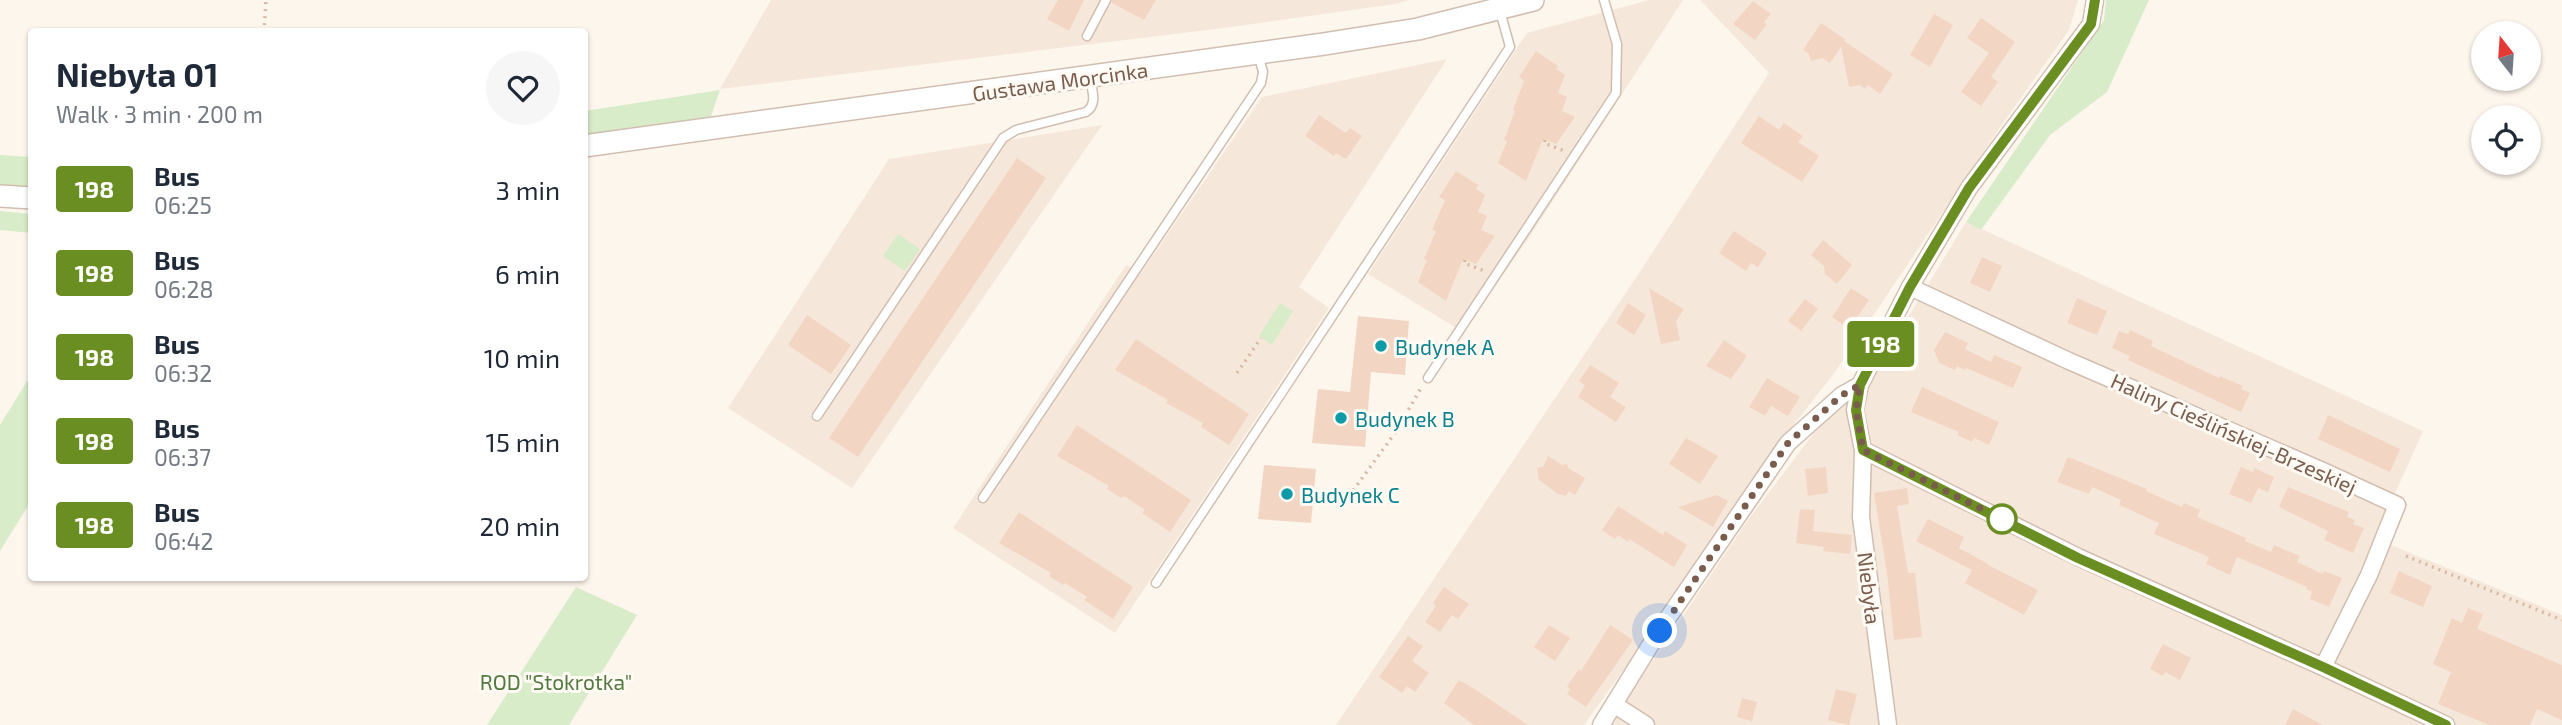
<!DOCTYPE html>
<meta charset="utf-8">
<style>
:root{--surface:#fff;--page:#f6f6f7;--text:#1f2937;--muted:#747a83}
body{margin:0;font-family:"Exo 2",sans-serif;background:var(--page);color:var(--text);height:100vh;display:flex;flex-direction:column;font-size:26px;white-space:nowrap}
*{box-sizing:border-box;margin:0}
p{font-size:23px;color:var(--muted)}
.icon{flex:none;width:38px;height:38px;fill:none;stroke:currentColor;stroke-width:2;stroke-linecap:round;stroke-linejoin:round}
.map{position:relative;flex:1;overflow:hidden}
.details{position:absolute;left:28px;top:28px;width:560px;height:553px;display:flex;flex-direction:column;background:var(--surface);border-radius:7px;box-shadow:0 2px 5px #0004}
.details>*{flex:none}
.badge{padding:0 14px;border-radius:5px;font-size:24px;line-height:46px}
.needle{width:46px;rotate:343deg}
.buttons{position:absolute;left:2471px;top:21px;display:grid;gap:14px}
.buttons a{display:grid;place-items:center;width:70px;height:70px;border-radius:50%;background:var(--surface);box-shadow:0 2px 5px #0004;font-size:35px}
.you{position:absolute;width:35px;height:35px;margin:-18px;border:5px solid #fff;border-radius:50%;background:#1a73e8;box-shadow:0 0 0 10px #1a73e833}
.map>.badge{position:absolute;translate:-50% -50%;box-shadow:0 0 0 4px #fff}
.round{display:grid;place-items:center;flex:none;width:74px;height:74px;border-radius:37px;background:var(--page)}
.summary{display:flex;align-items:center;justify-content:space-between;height:119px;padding:0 28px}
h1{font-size:33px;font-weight:700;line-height:52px}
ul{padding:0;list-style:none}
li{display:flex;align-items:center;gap:21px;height:84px;padding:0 28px}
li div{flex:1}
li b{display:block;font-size:26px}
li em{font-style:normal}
li .badge{min-width:77px;font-weight:700;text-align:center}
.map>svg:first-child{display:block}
.residential{fill:#f5e8da}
.green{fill:#d8ecc9}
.building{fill:#f3d5c3}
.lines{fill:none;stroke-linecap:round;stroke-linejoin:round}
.service-casing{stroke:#d1beb0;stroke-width:11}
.minor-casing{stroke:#d1beb0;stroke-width:19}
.tertiary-casing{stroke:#d1beb0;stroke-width:24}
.path{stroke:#d9b8a5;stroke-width:3.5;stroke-dasharray:2 5;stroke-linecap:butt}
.service{stroke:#fff;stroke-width:8}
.minor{stroke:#fff;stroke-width:16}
.tertiary{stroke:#fff;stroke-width:21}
.line-casing{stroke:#fff;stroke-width:16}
.line{stroke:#6b8e23;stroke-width:10}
.walk{stroke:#7a5c4d;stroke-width:7;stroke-dasharray:0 12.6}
.culture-dot{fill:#0f9aa8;stroke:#fffaf3;stroke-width:2.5}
.stop-dot{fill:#fff;stroke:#6b8e23;stroke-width:3.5}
.labels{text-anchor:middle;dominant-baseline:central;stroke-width:6;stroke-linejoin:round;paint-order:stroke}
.street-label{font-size:21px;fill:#7a5c4d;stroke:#fffaf3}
.culture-label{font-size:21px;fill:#0d838f;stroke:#fffaf3;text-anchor:start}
.park-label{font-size:21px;fill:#537a41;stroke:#fffaf3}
</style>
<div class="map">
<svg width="2562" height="725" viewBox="0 0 2562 725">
<rect width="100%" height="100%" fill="#fdf6ec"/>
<!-- residential -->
<g class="residential">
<path d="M 771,0 L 1409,0 L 1395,4 L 1224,28 L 720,89 Z"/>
<path d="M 1649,0 L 1683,0 L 1528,239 L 1463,332 L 1368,274 L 1527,33 Z"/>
<path d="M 1700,0 L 2078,0 L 2069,30 L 2003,123 L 1835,372 L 1778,445 L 1664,613 L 1584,725 L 1336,725 L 1645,264 L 1769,73 Z"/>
<path d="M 1447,59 L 1299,287 L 1329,308 L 1115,633 L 953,528 L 1126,265 L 1141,273 L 1262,97 Z"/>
<path d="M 1102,125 L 852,488 L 728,408 L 889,159 Z"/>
<path d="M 1966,222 L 2423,431 L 2394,496 L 2408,504 L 2391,545 L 2562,615 L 2562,725 L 1609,725 L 1748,520 L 1836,404 L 1880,363 Z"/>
</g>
<!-- green -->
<g class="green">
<path d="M 2106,0 L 2149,0 L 2107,92 L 2050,135 L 1981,230 L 1966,222 L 2104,20 Z"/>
<path d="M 720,90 L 710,119 L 585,137 L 585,111 Z"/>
<path d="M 0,155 L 31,157 L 31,189 L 0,186 Z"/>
<path d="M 0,211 L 31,214 L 31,233 L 0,230 Z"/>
<path d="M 898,234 L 920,249 L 905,271 L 883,256 Z"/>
<path d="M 1280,303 L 1293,311 L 1272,345 L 1259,336 Z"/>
<path d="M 31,375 L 31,501 L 0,551 L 0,425 Z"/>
<path d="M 576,587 L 637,615 L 569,725 L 487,725 Z"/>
</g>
<!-- building -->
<g class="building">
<path d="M 1058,0 L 1084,0 L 1069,31 L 1047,19 Z"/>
<path d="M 1112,0 L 1156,0 L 1144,20 L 1112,3 Z"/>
<path d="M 1753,1 L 1771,14 L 1764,22 L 1767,24 L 1755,40 L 1733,24 Z"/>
<path d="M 1934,14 L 1953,25 L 1930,67 L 1910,55 Z"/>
<path d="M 1981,18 L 2015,42 L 1991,77 L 1998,82 L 1981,106 L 1961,92 L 1989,53 L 1967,38 Z"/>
<path d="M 1821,23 L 1845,39 L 1844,41 L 1893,74 L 1880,94 L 1868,85 L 1865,89 L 1860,85 L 1849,87 L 1841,47 L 1830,63 L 1822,58 L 1811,61 L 1809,54 L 1803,50 Z"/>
<path d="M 1536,51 L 1558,66 L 1556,69 L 1565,75 L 1558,93 L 1567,97 L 1562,111 L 1575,117 L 1556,144 L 1543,139 L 1526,181 L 1498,163 L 1507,141 L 1504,140 L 1515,111 L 1513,110 L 1524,81 L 1519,77 Z"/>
<path d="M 1319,115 L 1346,133 L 1350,128 L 1362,136 L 1346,159 L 1336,153 L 1334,156 L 1305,136 Z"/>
<path d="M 1759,116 L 1779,130 L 1784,123 L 1803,136 L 1798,142 L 1819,156 L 1802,182 L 1741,143 Z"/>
<path d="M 1017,158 L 1046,178 L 858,457 L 829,438 Z"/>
<path d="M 1456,171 L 1478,185 L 1476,189 L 1485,195 L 1478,212 L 1487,216 L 1481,230 L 1495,236 L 1476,264 L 1463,259 L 1446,301 L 1418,282 L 1427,260 L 1424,259 L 1436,231 L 1432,230 L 1445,200 L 1439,197 Z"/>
<path d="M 1734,231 L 1767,253 L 1758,267 L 1751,263 L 1746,271 L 1719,253 Z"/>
<path d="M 1823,240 L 1852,265 L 1837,284 L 1825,274 L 1824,266 L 1811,255 Z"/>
<path d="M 1982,257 L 2002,266 L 1990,292 L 1970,283 Z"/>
<path d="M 1649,288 L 1684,309 L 1676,321 L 1680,340 L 1661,344 Z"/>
<path d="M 1851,288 L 1869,300 L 1849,329 L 1832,317 Z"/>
<path d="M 2077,298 L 2107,311 L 2097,335 L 2067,323 Z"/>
<path d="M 1805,299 L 1818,309 L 1801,331 L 1788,321 Z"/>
<path d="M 1628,303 L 1646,315 L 1634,335 L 1616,323 Z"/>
<path d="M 807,315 L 851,345 L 831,374 L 788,345 Z"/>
<path d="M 1358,316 L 1409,321 L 1405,375 L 1371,372 L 1365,447 L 1312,443 L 1318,389 L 1350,392 Z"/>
<path d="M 2130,330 L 2153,341 L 2151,346 L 2219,378 L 2220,376 L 2243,386 L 2241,389 L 2250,393 L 2241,412 L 2128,360 L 2130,356 L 2112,348 L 2119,331 L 2128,334 Z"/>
<path d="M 1945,332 L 1968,343 L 1965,349 L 1991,362 L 1994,355 L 2022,367 L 2013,388 L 1966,368 L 1965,370 L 1957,366 L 1955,370 L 1939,363 L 1934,350 Z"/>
<path d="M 1136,339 L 1249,414 L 1229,445 L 1201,427 L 1203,423 L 1166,403 L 1168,400 L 1115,370 Z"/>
<path d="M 1724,340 L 1747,356 L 1731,379 L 1706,366 Z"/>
<path d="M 1590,365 L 1619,383 L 1610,397 L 1626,407 L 1616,422 L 1578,397 L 1585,385 L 1579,381 Z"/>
<path d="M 1767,378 L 1800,397 L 1788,416 L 1771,406 L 1765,416 L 1749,407 Z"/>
<path d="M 1922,387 L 1999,422 L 1989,445 L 1974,438 L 1972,442 L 1957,435 L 1959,432 L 1911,412 Z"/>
<path d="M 2328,415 L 2400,449 L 2390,472 L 2318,439 Z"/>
<path d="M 1077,425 L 1191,500 L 1170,532 L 1142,513 L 1145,510 L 1124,496 L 1121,498 L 1107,489 L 1109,486 L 1057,456 Z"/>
<path d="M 1686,438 L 1718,456 L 1700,484 L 1669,464 Z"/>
<path d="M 1548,456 L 1562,465 L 1567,464 L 1568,468 L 1585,478 L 1575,495 L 1569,491 L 1566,496 L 1558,494 L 1539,480 L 1537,468 L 1543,467 Z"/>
<path d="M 2068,457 L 2147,489 L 2146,491 L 2182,507 L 2184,503 L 2200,510 L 2197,517 L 2246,538 L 2245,541 L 2271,552 L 2274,545 L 2300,556 L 2297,562 L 2323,574 L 2324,571 L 2342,578 L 2329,607 L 2310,599 L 2312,592 L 2306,589 L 2307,587 L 2237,557 L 2230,575 L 2206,564 L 2209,557 L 2154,534 L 2159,523 L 2119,505 L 2121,500 L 2092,487 L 2089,494 L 2057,482 Z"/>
<path d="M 1264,465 L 1316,469 L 1311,523 L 1258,519 Z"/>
<path d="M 1826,467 L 1828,493 L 1808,496 L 1805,469 Z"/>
<path d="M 2241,467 L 2253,472 L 2254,468 L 2274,477 L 2268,492 L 2258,488 L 2251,503 L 2229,494 Z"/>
<path d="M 2288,487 L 2349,512 L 2347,517 L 2355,520 L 2353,524 L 2364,528 L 2353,553 L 2324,540 L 2328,531 L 2279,507 Z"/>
<path d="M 1907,488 L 1909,504 L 1897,506 L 1908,573 L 1915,573 L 1922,637 L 1894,640 L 1887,573 L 1874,493 Z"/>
<path d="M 1717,495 L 1728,501 L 1713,527 L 1678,507 Z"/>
<path d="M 1618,506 L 1663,535 L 1665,531 L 1687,545 L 1674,567 L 1629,539 L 1628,542 L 1618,535 L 1615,539 L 1602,530 Z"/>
<path d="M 1800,509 L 1815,510 L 1813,531 L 1852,535 L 1850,554 L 1823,551 L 1824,547 L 1796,543 Z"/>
<path d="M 1019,512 L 1133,587 L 1113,619 L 1084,600 L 1087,597 L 1065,583 L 1063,585 L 1049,576 L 1051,573 L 999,543 Z"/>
<path d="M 1928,519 L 1964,537 L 1959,548 L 1988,564 L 1988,565 L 2038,590 L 2024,615 L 1965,583 L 1972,570 L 1916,541 Z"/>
<path d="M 2399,571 L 2432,586 L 2423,607 L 2390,593 Z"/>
<path d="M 1444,587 L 1469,604 L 1458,619 L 1452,615 L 1440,632 L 1425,622 L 1436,606 L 1433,603 Z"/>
<path d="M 2468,608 L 2483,614 L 2477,629 L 2562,665 L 2562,720 L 2537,709 L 2530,725 L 2489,725 L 2438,704 L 2451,672 L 2433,664 L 2452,618 L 2462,623 Z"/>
<path d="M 1549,625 L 1570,638 L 1555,661 L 1534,647 Z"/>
<path d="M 1610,625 L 1633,640 L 1586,707 L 1567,694 L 1570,689 L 1567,686 L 1579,669 L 1581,671 Z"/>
<path d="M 1408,636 L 1423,646 L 1412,661 L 1429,673 L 1415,692 L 1407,686 L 1402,693 L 1379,677 Z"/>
<path d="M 2163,644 L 2191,658 L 2180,680 L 2165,672 L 2163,676 L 2150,669 Z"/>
<path d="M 1459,680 L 1470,686 L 1528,725 L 1474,725 L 1444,703 Z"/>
<path d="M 1836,689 L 1857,694 L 1849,725 L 1828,720 Z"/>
<path d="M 1742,698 L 1757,702 L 1752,721 L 1737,717 Z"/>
<path d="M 2293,709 L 2323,725 L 2285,725 Z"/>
</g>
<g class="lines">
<defs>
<g id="service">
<path d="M 1087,36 L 1106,0"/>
<path d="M 1428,378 L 1616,93 L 1617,44 L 1604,0"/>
<path d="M 817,416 L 1003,138 L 1016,130 L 1086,112 C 1098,104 1092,90 1090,79"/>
<path d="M 983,498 L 1261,83 L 1263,72 L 1258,54"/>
<path d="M 1156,583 L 1510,47 L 1500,11"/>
</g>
<g id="minor">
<path d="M 1910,287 L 2069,361 L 2323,471 L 2397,505 L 2369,575 L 2323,667"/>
<path d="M 1863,450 L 2078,557 L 2323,667 L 2446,725"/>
<path d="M 1615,705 L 1646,725"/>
<path d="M 1601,725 L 1659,631 L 1788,443 L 1842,395 L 1860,385"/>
<path d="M 1888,725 L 1861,517 L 1863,450 L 1855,410 L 1860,385 L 1910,287 L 1969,188 L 2091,24 L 2095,0"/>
</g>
<g id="tertiary">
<path d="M 584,146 L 1324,44 L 1418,29 L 1533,0"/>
<path d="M 0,196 L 32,198"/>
</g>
</defs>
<!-- service casing -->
<use href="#service" class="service-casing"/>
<!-- minor casing -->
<use href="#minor" class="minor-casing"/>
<!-- tertiary casing -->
<use href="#tertiary" class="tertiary-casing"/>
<!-- path -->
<g class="path">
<path d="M 264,32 L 266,0"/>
<path d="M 1545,140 L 1544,143 L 1565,151"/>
<path d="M 1465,260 L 1464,263 L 1485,271"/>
<path d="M 1237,373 L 1261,338"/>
<path d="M 1349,496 L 1395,433 L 1421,388"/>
<path d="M 2406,556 L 2562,620"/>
</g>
<!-- service -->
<use href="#service" class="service"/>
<!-- minor -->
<use href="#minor" class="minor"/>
<!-- tertiary -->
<use href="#tertiary" class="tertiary"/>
</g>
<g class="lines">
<defs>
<path id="line" d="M 2095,0 L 2091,24 L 1969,188 L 1910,287 L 1860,385 L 1856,410 L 1863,450 L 2078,558 L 2323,667 L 2446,725"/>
</defs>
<!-- line casing -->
<use href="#line" class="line-casing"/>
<!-- line -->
<use href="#line" class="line"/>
<!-- walk -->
<path class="walk" d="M 1660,631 L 1788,443 L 1842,395 L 1860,385 L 1856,410 L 1863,450 L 2002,519"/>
</g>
<!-- markers -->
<g class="culture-dot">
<circle cx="1381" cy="346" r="7"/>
<circle cx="1341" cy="418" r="7"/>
<circle cx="1287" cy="494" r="7"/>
</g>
<circle class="stop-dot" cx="2002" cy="519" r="14"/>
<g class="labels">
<!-- street labels -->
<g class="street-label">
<text transform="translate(1060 81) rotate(-8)">Gustawa Morcinka</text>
<text transform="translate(2234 433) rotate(24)">Haliny Cieślińskiej-Brzeskiej</text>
<text transform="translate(1870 588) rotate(83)">Niebyła</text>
</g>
<!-- culture labels -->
<g class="culture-label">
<text x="1395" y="346">Budynek A</text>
<text x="1355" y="418">Budynek B</text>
<text x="1301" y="494">Budynek C</text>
</g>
<!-- park labels -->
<g class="park-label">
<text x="556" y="681">ROD "Stokrotka"</text>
</g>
</g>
</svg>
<div class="buttons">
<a><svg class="needle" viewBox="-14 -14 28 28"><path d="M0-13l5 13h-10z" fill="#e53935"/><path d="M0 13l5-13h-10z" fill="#747a83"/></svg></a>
<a><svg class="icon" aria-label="locate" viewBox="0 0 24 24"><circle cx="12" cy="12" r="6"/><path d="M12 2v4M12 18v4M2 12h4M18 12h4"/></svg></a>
</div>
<div class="you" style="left:1660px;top:631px"></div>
<b class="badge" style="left:1881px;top:344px;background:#6b8e23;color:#fff">198</b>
<section class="details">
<div class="summary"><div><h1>Niebyła 01</h1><p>Walk · 3 min · 200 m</p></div><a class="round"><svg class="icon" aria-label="heart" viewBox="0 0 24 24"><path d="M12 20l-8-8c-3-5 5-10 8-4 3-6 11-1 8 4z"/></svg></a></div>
<ul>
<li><span class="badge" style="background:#6b8e23;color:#fff">198</span><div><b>Bus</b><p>06:25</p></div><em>3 min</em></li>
<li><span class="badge" style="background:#6b8e23;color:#fff">198</span><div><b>Bus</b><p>06:28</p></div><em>6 min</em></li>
<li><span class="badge" style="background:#6b8e23;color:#fff">198</span><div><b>Bus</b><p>06:32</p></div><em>10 min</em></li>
<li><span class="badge" style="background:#6b8e23;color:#fff">198</span><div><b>Bus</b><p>06:37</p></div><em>15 min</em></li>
<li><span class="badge" style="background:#6b8e23;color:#fff">198</span><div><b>Bus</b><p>06:42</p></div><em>20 min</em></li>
</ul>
</section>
</div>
